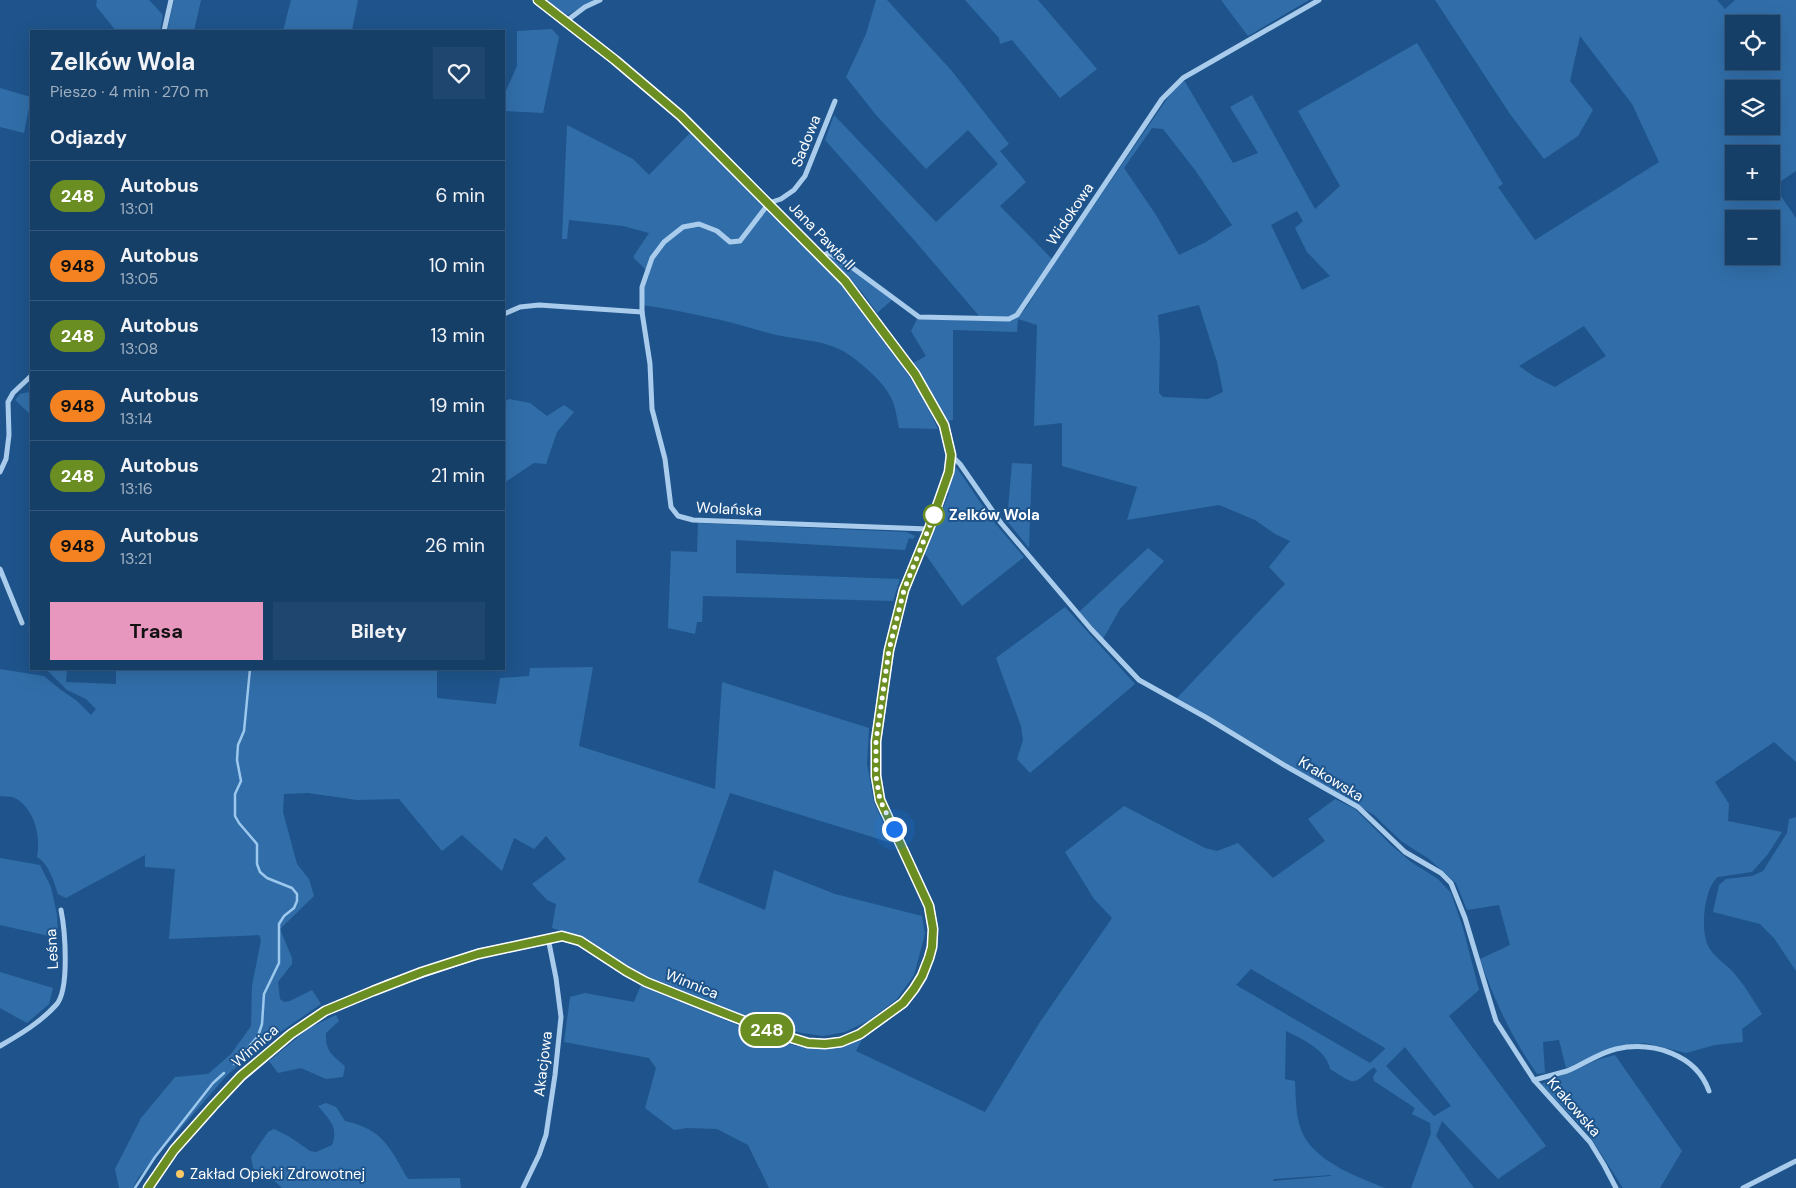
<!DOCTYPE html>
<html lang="pl">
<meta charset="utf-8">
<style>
:root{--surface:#163f68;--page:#1f466e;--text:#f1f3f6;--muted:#9eafc0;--line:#35587c;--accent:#e797bd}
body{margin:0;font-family:"DM Sans",sans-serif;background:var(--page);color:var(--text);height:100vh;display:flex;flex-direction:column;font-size:19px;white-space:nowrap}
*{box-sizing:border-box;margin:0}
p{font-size:16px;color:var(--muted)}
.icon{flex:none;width:28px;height:28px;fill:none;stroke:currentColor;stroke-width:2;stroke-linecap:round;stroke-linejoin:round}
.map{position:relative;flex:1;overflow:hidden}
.panel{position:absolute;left:30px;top:30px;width:475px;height:640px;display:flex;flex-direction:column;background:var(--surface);border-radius:0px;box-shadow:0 5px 20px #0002,0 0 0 1px var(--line)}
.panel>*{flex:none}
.badge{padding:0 10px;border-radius:16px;font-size:18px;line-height:32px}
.tools{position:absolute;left:1725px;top:15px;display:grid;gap:10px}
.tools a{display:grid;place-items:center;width:55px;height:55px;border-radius:0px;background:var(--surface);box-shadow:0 5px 20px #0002,0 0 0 1px var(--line);font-size:25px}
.you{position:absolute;width:25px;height:25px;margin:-12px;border:4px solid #fff;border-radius:50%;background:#1a73e8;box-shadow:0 0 0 8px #1a73e833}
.map>.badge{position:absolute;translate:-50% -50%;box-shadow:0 0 0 2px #fff}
h2{padding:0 20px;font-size:19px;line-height:45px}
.round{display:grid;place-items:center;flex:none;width:52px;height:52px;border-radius:0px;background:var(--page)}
.overview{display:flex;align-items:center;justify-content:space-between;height:85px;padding:0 20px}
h1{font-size:24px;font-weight:700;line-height:38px}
.primary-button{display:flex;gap:10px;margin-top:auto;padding:10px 20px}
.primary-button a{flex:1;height:58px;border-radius:0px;background:var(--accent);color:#111;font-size:20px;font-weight:700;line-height:58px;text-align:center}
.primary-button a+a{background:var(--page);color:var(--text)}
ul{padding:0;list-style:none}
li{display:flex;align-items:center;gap:15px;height:70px;padding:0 20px;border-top:1px solid var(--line)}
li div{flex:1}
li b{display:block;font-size:19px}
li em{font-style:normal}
li .badge{min-width:55px;font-weight:700;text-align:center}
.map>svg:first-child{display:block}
.green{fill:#316ea9;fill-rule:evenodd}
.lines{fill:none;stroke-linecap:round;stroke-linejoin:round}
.stream{stroke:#9dc8ee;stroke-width:2.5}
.street{stroke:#aaccec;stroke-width:5}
.secondary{stroke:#d6e7f9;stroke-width:10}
.line-casing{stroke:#fff;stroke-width:11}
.line{stroke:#6b8e23;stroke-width:8}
.walk{stroke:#fff;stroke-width:5;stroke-dasharray:0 9}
.stop-dot{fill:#fff;stroke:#6b8e23;stroke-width:2.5}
.poi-dot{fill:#fbc868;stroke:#1e548b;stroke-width:2}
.labels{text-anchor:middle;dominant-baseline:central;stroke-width:4;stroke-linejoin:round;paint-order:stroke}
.street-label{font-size:15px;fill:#fff;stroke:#1e548b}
.stop-label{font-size:15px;font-weight:bold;fill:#fff;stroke:#1e548b;text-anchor:start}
.poi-label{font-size:15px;fill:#fff;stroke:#1e548b;text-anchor:start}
</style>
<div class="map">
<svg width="1796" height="1188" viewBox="0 0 1796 1188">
<rect width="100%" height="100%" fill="#1e548b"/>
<!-- green -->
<g class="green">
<path d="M 97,0 L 149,0 L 163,15 L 160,31 L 116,31 L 96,6 Z"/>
<path d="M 174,0 L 201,0 L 194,31 L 167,31 Z"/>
<path d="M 291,0 L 358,0 L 352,31 L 283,31 Z"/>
<path d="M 546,0 L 594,0 L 566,16 Z"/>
<path d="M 876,0 L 887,0 L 951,70 L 1009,144 L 1000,151 L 1026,182 L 1000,206 L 1052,259 L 1021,309 L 1010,317 L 980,317 L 915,241 L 825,140 L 834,115 L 936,222 L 998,164 L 968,130 L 926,169 L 876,115 L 846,77 L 866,34 Z"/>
<path d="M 965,0 L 1038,0 L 1097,69 L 1060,98 L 1012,40 L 1000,44 L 999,38 Z"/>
<path d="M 1221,0 L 1309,0 L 1248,36 Z"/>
<path d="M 1435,0 L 1717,0 L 1725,9 L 1735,0 L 1796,0 L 1796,171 L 1774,186 L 1796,218 L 1796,762 L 1774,742 L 1715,782 L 1729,804 L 1728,821 L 1782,832 L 1768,854 L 1752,872 L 1718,877 C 1705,887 1701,924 1706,940 C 1709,954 1724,962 1733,972 C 1744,984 1753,1000 1762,1014 L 1742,1029 L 1743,1042 L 1715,1045 L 1686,1053 L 1645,1043 L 1616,1047 L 1566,1068 L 1559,1040 L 1543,1042 L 1545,1073 L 1537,1074 C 1512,1038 1494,1000 1480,959 L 1510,945 L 1499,905 L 1467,910 L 1456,883 L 1429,859 L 1401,841 L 1374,815 L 1177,698 L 1285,584 L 1269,567 L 1290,541 L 1275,534 L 1255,520 L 1219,505 L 1127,520 L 1137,487 L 1062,466 L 1062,423 L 1034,426 L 1037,325 L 1018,319 L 1017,332 L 953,330 L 953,420 L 947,421 L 913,363 L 926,356 L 911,331 L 917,319 L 1011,321 L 1018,317 L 1026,308 L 1059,256 L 1171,93 L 1184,80 L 1233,163 L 1258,153 L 1230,107 L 1252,95 L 1315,209 L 1340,186 L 1298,111 L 1417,43 L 1503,184 L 1498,187 L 1535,240 L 1659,162 L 1632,104 L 1580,36 L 1570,81 L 1593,110 L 1578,136 L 1544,159 L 1510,114 ZM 1734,24 L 1771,24 L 1771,61 L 1734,61 ZM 1734,89 L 1771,89 L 1771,126 L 1734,126 ZM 1152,128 L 1163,129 L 1195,170 L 1232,225 L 1206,242 L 1179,255 L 1156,215 L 1124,168 ZM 1734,154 L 1771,154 L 1771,191 L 1734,191 ZM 1297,211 L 1303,221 L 1295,228 L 1307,252 L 1330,276 L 1302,290 L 1271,225 ZM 1734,219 L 1771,219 L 1771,256 L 1734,256 ZM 1199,305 L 1217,362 L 1223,392 L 1208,399 L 1163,397 L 1159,393 L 1160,341 L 1158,315 ZM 1584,326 L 1606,356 L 1555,387 L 1535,377 L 1519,366 Z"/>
<path d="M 552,29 L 559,37 L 543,113 L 504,111 L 504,95 L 517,66 L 517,31 Z"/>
<path d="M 0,88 L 31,97 L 24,133 L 0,127 Z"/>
<path d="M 567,125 L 633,159 L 649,175 L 691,132 L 849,291 L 889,346 L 922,396 L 938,429 L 899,428 C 897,419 896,410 893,402 C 886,383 857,358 839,349 C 818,339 787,339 765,332 C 725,320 683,311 642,305 L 647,271 L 633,257 L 649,233 L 623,226 L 569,220 L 567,239 L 562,239 Z"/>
<path d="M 828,255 L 863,277 L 892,300 L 877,313 L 862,292 L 825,257 Z"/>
<path d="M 28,392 L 31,395 L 31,415 L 15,400 L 20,394 Z"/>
<path d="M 509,399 L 530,403 L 547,416 L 564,405 L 574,412 L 557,432 L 546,464 L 534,463 L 504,483 L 504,402 Z"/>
<path d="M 1012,463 L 1032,464 L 1029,548 L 1007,521 Z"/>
<path d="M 954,467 L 957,468 L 993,521 L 1024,557 L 962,606 L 923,551 L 935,521 L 938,521 L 949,493 L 946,492 Z"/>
<path d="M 698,523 L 906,532 L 915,536 L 913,539 L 909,538 L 905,550 L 736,540 L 736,573 L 900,579 L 893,601 L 703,596 L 702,622 L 697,622 L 695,634 L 668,628 L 671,551 L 697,552 Z"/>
<path d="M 1148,548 L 1164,561 L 1120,609 L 1103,639 L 1079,612 Z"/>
<path d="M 1065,607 L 1135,684 L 1030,773 L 1017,759 L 1023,740 L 1021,726 L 996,658 Z"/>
<path d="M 593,667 L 579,746 L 715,789 L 722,682 L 869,728 L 867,764 L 874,802 L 892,843 L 730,793 L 698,882 L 765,910 L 774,870 L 835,894 L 922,916 L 925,934 L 914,975 L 897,999 L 868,1021 L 845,1032 L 823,1036 L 783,1030 L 658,983 L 624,966 L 568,933 L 552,928 L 556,904 L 547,900 L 532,884 L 566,859 L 546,836 L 534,849 L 514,838 L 502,871 L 462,835 L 442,851 L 399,799 L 357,800 L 308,793 L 284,794 L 283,812 L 297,864 L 309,879 L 314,896 L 280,929 L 292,958 L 292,964 L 278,982 L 280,999 L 284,1002 L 290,1001 L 312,990 L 321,1004 L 273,1037 L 227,1075 L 138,1178 L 133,1188 L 119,1188 L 115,1169 L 141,1118 L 175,1077 L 208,1074 L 231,1054 L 251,1026 L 252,986 L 261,940 L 259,935 L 169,939 L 175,869 L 145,867 L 145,855 L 66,898 L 58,894 C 54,882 49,864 37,857 C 41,837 35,809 15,798 C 12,796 5,797 0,796 L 0,669 L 44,676 L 61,690 L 77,701 L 91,715 L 96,709 L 86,699 L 67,690 L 46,669 L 67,669 L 66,682 L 116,684 L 116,669 L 437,669 L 437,698 L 496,704 L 500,678 L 529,676 L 530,668 Z"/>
<path d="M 1335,799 L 1355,809 L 1391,845 L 1411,862 L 1438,879 L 1451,893 L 1463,928 L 1479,990 L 1449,1016 L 1546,1146 L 1498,1179 L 1442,1121 L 1436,1136 L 1474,1188 L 1411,1188 L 1431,1133 L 1430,1123 L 1412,1114 L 1415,1108 L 1374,1081 L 1373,1076 L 1377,1071 L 1374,1067 C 1351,1086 1356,1085 1330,1069 C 1327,1050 1302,1039 1286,1031 L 1285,1079 L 1295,1081 C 1296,1099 1295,1121 1305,1138 C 1321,1164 1358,1177 1385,1188 L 769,1188 L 748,1145 L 717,1129 L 687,1128 L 674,1130 L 645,1108 L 656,1068 L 649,1058 L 564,1042 L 570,997 L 585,993 L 634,1002 L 641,985 L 747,1029 L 796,1046 L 826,1050 L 862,1039 L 856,1051 L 985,1112 L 1040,1022 L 1112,918 L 1094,899 L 1065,852 L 1124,806 L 1205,848 L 1217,851 L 1238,843 L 1273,878 L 1325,841 L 1308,819 ZM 1251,969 L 1385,1048 L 1385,1049 L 1370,1063 L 1236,985 ZM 1405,1047 L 1451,1106 L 1434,1116 L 1386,1066 ZM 1331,1175 L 1331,1176 L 1273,1181 L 1274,1179 Z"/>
<path d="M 1796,817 L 1796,971 L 1774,938 L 1760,924 L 1713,912 L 1719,885 L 1726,879 L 1752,876 L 1763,871 L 1787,833 L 1789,819 Z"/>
<path d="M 0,858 L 40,865 L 51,887 L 57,915 L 58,938 L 0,925 Z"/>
<path d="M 0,972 L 53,988 L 49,1004 L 27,1023 L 0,1008 Z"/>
<path d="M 336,1015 L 339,1021 L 326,1033 C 325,1051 332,1055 345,1066 L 343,1077 L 326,1079 L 301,1068 L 278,1073 L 269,1061 L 309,1028 Z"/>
<path d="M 1615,1055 L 1682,1151 L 1660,1188 L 1623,1188 L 1587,1132 L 1541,1084 L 1600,1059 Z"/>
<path d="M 326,1103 L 336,1107 L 345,1121 C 384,1130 389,1147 408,1179 L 460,1178 L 461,1188 L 282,1188 L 277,1183 L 253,1168 L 251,1157 L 268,1132 L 274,1129 L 290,1137 L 310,1151 L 316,1152 L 332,1145 C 339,1126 329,1120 318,1106 Z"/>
</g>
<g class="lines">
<!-- stream -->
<g class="stream">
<path d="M 234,1064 L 258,1036 L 262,1024 L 264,994 L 279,963 L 279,924 L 284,916 L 294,908 L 297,901 L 297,894 L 292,888 L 267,878 L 260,872 L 257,864 L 257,844 L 239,823 L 235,816 L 235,794 L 241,781 L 237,760 L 238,745 L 244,731 L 250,669"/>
<path d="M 135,1188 L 155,1157 L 213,1083 L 224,1073"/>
</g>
<!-- street -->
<g class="street">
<path d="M 565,22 L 585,7 L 600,0"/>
<path d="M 164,31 L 171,0"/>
<path d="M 835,101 L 805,176 L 794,190 L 781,199 L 769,203 L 740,241 L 730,242 L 717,231 L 699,224 L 683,227 L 664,242 L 652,258 L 642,287 L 642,312 L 650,364 L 652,409 L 665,459 L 671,507 L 678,516 L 693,520 L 928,529"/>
<path d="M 821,257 L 828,253 L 842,260 L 919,317 L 1009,319 L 1017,315 L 1162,99 L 1183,78 L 1319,0"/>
<path d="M 504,314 L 520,307 L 539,305 L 642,312"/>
<path d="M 951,455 L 960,464 L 1001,523 L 1091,629 L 1139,680 L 1207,718 L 1284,765 L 1358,807 L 1405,852 L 1441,873 L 1451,883 L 1465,918 L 1496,1021 L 1534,1080 L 1590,1142 L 1604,1165 L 1616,1188"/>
<path d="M 0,472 L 6,459 L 9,435 L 8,402 L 13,393 L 31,376"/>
<path d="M 0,569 L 22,623"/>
<path d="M 0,1046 C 19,1035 41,1022 56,1005 C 70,990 65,930 61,910"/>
<path d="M 1534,1080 C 1545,1077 1556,1074 1567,1071 C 1584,1064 1599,1053 1616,1049 C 1652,1041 1696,1054 1709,1091"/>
<path d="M 523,1188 L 539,1155 L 546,1135 L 555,1075 L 561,1017 L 556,978 L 548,938"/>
<path d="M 1743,1188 L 1796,1161"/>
</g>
<!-- secondary -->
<path class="secondary" d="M 148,1188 L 174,1150 L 214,1105 L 241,1077 L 291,1034 L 325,1011 L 389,984 L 478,954 L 562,936 L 580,941 L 626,971 L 646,982 L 720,1012 L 775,1033 L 808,1043 L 825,1044 L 841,1042 L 859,1035 L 903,1003 L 914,989 L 922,976 L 929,958 L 932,947 L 933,929 L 929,906 L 880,800 L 876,776 L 876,741 L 889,651 L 904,590 L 929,529 L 949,472 L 951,455 L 944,425 L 915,374 L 845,281 L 681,116 L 615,60 L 538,0"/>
</g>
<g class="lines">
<defs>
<path id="line" d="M 148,1188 L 174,1150 L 214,1105 L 241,1076 L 291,1034 L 325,1011 L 373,991 L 422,972 L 478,954 L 562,936 L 580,941 L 626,971 L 646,982 L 701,1004 L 775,1033 L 808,1043 L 825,1044 L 841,1042 L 860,1034 L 903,1003 L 914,989 L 922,976 L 929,958 L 932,947 L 933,929 L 929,906 L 880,800 L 876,776 L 876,741 L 889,650 L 904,590 L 929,529 L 949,472 L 951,455 L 944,425 L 915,374 L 845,281 L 681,116 L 615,60 L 538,0"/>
</defs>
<!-- line casing -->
<use href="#line" class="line-casing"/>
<!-- line -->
<use href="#line" class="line"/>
<!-- walk -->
<path class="walk" d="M 894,829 L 880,800 L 876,776 L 876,741 L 889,650 L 904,590 L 934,515"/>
</g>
<!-- markers -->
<circle class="stop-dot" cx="934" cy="515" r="10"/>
<circle class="poi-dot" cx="180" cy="1174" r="5"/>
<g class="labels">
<!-- street labels -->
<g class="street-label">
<text transform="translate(806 141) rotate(-68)">Sadowa</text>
<text transform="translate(1070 214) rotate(-56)">Widokowa</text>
<text transform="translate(822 236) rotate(46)">Jana Pawła II</text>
<text transform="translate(729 509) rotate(3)">Wolańska</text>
<text transform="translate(1331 779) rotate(31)">Krakowska</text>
<text transform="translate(52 949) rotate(-93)">Leśna</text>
<text transform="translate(692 984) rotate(22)">Winnica</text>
<text transform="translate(255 1046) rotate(-41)">Winnica</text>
<text transform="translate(543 1064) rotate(-83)">Akacjowa</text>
<text transform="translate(1574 1107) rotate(49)">Krakowska</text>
</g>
<!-- stop labels -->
<g class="stop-label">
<text x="949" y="515">Zelków Wola</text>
</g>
<!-- poi labels -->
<g class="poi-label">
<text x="190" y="1174">Zakład Opieki Zdrowotnej</text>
</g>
</g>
</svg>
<div class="tools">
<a><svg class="icon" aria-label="locate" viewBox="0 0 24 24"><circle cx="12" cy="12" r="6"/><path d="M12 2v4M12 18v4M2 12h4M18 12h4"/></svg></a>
<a><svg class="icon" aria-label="layers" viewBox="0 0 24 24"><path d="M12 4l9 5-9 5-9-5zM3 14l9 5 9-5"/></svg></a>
<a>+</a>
<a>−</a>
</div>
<div class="you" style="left:894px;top:829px"></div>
<b class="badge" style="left:767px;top:1030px;background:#6b8e23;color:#fff">248</b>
<section class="panel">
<div class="overview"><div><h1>Zelków Wola</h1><p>Pieszo · 4 min · 270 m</p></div><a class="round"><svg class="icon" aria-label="heart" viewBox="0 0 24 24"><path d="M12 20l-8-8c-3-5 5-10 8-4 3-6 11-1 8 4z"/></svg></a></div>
<h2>Odjazdy</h2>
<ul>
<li><span class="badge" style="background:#6b8e23;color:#fff">248</span><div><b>Autobus</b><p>13:01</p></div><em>6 min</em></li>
<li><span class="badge" style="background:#f58220;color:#111">948</span><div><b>Autobus</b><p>13:05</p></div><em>10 min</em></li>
<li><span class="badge" style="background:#6b8e23;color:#fff">248</span><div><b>Autobus</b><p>13:08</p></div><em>13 min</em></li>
<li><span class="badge" style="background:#f58220;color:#111">948</span><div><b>Autobus</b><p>13:14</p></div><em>19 min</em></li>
<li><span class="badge" style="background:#6b8e23;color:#fff">248</span><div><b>Autobus</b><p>13:16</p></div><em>21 min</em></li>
<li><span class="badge" style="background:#f58220;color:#111">948</span><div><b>Autobus</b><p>13:21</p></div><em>26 min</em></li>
</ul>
<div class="primary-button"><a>Trasa</a><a>Bilety</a></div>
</section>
</div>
